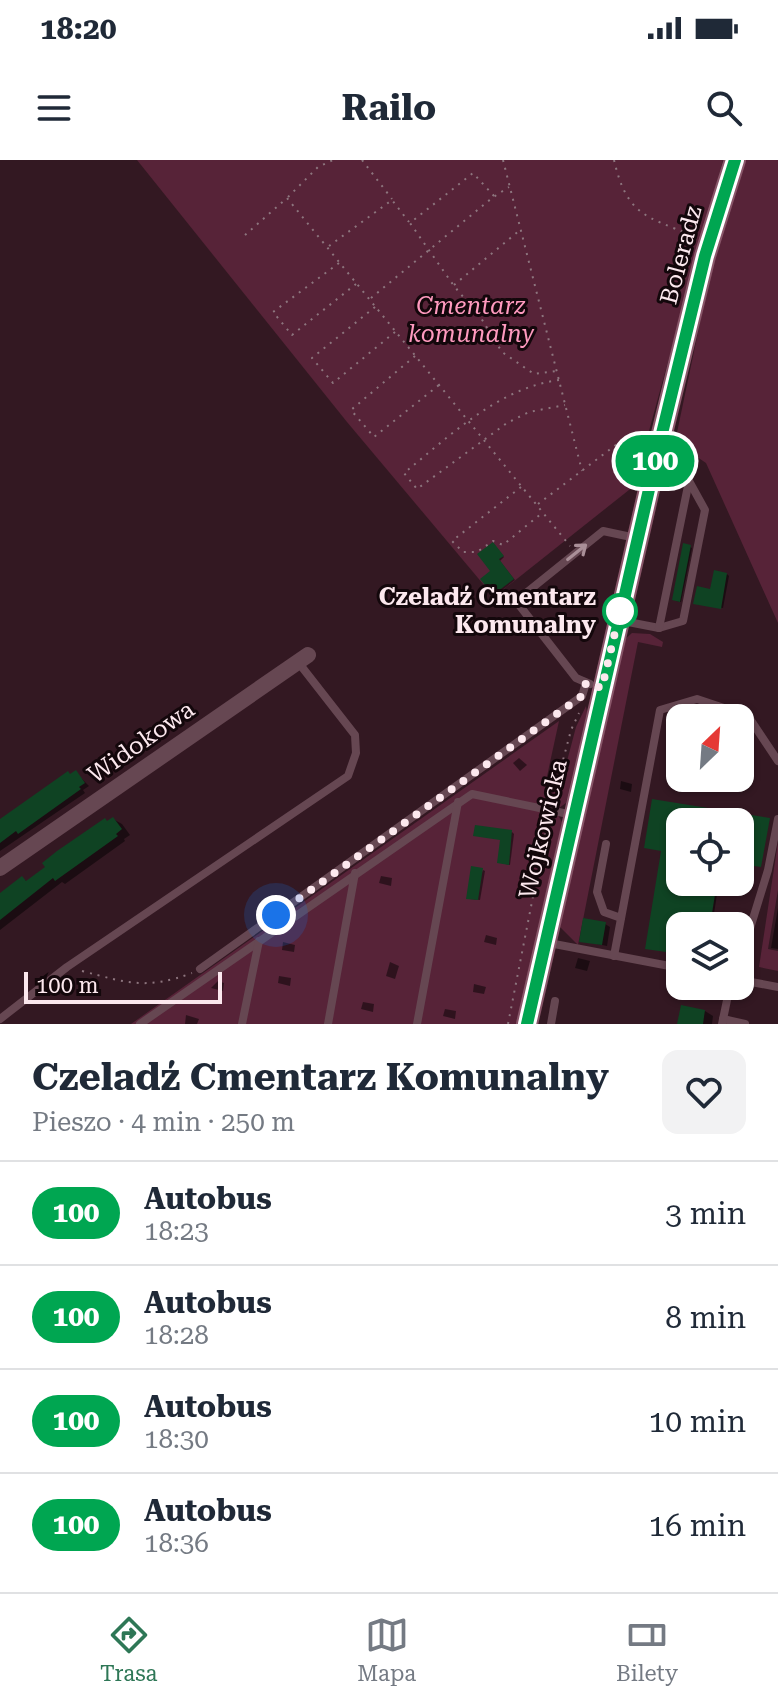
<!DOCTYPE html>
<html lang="pl">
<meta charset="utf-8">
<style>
:root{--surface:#fff;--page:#f2f2f3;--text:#1f2937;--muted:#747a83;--line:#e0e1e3;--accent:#2e7756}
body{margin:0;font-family:"Roboto Serif",serif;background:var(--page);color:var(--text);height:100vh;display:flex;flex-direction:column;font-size:30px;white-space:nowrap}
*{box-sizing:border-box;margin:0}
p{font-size:26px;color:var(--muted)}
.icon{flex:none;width:44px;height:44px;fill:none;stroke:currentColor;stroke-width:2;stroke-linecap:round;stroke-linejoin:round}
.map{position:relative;height:864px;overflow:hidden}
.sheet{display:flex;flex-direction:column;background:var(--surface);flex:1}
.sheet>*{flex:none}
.badge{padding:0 16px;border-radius:26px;font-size:28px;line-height:52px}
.needle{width:52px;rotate:25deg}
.fabs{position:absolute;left:666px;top:544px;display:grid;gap:16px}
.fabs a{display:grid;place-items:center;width:88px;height:88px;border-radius:16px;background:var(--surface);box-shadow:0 2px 6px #0004;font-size:40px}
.scale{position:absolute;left:24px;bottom:20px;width:198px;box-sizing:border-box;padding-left:8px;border:4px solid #fce8ee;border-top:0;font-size:22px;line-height:28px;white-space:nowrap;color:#fce8ee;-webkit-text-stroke:6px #13070b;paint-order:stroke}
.you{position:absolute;width:40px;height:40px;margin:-20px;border:6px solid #fff;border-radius:50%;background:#1a73e8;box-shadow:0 0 0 12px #1a73e833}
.map>.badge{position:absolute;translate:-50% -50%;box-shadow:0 0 0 4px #fff}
.round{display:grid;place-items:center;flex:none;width:84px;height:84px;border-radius:16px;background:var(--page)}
.head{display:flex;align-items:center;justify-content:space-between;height:136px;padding:0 32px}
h1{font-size:38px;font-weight:700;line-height:60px}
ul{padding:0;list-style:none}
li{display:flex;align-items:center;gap:24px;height:104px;padding:0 32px;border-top:2px solid var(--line)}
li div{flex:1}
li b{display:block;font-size:30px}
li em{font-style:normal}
li .badge{min-width:88px;font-weight:700;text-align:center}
.status{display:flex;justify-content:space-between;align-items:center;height:56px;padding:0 40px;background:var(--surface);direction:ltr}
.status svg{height:22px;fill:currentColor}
header{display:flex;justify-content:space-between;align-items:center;height:104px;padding:0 32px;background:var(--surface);font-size:36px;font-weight:700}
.tabs{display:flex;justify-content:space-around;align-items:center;height:112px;border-top:2px solid var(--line);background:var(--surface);font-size:22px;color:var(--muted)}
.tabs a{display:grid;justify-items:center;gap:4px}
.tabs .current{color:var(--accent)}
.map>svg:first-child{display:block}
.green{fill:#572338}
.shadow{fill:#0007}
.building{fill:#0f4323}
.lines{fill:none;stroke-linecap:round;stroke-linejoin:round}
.path{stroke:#8d757e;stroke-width:2;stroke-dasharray:2 6;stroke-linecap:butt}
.lane{stroke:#664752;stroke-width:8}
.street{stroke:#664752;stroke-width:16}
.secondary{stroke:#895669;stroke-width:22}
.oneway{stroke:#aa8f98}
.line-casing{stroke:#fff;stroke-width:18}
.line{stroke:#00a651;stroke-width:12}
.walk{stroke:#fce8ee;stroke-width:8;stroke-dasharray:0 14.4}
.stop-dot{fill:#fff;stroke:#00a651;stroke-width:4}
.labels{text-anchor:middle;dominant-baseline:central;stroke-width:6;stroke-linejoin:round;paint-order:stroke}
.street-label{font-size:24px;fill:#fce8ee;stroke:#13070b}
.park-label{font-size:24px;font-style:italic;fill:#ff9abf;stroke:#13070b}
.stop-label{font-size:24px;font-weight:bold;fill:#fce8ee;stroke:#13070b;text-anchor:end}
</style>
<div class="status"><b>18:20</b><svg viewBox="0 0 49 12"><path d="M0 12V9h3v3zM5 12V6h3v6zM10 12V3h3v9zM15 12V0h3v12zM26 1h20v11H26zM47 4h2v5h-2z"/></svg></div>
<header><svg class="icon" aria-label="menu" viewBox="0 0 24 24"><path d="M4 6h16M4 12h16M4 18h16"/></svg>Railo<svg class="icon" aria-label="search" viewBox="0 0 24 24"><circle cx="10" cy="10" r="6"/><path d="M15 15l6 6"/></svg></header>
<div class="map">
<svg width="778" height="864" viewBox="0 0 778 864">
<rect width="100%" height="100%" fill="#331822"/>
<!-- green -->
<g class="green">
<path d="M 137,0 L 723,0 L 634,326 L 494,437 L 347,262 Z"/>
<path d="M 740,0 L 778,0 L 778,463 L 706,303 L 675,282 L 726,39 Z"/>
<path d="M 632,473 L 650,474 L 663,482 L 662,487 L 638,482 L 578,785 L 560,767 L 623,481 Z"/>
<path d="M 586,546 L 587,552 L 566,643 L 559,648 L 558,655 L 562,662 L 517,864 L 131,864 L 559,561 L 546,621 L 561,624 L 576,567 Z"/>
<path d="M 778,682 L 778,730 L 768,789 L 778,791 L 778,811 L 759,807 Z"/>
</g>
<!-- shadow -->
<g class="shadow">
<path d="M 495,386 L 504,397 L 500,401 L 515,420 L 496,435 L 493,411 Z"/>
<path d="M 690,387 L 692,388 L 681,442 L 676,441 Z"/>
<path d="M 727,414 L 729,416 L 723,448 L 698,444 Z"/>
<path d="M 519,598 L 527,605 L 520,611 L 513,603 Z"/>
<path d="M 76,613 L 89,626 L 83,630 L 85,633 L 0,691 L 0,670 Z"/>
<path d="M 621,621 L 632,624 L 631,632 L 620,629 Z"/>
<path d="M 654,641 L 767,659 L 740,703 L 740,662 L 680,662 L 680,722 L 719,722 L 712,766 L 680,766 L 680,794 Z"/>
<path d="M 113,659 L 122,664 L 130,675 L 124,679 L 125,681 L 65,724 L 62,722 L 0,770 L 0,735 L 23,719 L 28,722 Z"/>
<path d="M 512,672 L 514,674 L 510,705 L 501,703 L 502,680 Z"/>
<path d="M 483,710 L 485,711 L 480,740 L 470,739 Z"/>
<path d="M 381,716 L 392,718 L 391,726 L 379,723 Z"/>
<path d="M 778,748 L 778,789 L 771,788 Z"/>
<path d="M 605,764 L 610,767 L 607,786 L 582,781 Z"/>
<path d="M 486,775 L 497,778 L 496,785 L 484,782 Z"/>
<path d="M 283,782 L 295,785 L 294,792 L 282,790 Z"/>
<path d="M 578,798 L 590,801 L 587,811 L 575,808 Z"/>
<path d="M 390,802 L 399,806 L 395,819 L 386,816 Z"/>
<path d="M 279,816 L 291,818 L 290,826 L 278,823 Z"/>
<path d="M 218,821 L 224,823 L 223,831 L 211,828 Z"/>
<path d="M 474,824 L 486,827 L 484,834 L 473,832 Z"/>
<path d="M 363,842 L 374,844 L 373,852 L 361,849 Z"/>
<path d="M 445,849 L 456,851 L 455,859 L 443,856 Z"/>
<path d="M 705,851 L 713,856 L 712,864 L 679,864 Z"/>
<path d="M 186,855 L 199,859 L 197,864 L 185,864 Z"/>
</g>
<!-- building -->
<g class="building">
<path d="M 493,382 L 504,396 L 499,399 L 514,419 L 493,435 L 480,419 L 490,411 L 477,394 Z"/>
<path d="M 683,383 L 691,385 L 680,442 L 672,440 Z"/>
<path d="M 714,410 L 727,413 L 721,449 L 693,444 L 697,426 L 710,429 Z"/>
<path d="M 76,610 L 85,623 L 79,627 L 81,629 L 18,674 L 16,671 L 0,683 L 0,659 L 68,611 L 70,614 Z"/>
<path d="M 652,639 L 770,658 L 761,707 L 740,704 L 740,662 L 680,662 L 680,722 L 717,722 L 710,766 L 680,766 L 680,794 L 645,789 L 661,691 L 644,688 Z"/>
<path d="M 113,657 L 122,669 L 116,674 L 118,676 L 55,721 L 53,718 L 0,760 L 0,733 L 22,716 L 26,721 L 45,707 L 42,703 L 57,691 L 105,658 L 107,661 Z"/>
<path d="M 475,665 L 512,670 L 509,705 L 497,703 L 500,680 L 473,676 Z"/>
<path d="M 471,706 L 483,708 L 478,740 L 466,739 Z"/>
<path d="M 583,758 L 606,762 L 602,785 L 579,782 Z"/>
<path d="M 681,845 L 705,850 L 703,864 L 677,864 Z"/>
</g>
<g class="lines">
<!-- path -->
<g class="path">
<path d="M 362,0 L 392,39"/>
<path d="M 503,0 L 582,311"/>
<path d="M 614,0 C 627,56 646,56 693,76"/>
<path d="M 494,36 L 473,13 L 410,63 L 454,126 L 481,158 L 502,192 L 534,214 L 556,211"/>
<path d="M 288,37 L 318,7 L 333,0"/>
<path d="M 245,75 L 287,38 L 570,386"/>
<path d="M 329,86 L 392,40 L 409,62"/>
<path d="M 339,103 L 273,152 L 292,175 L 356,124"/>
<path d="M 454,125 L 520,70"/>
<path d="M 371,138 L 492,38 L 509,27"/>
<path d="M 375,147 L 312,198 L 333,223 L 395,172"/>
<path d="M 415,196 L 351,250 L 374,277 L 439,225"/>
<path d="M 559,220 C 498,228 450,276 404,313 L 417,329 L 507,263 L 529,252 L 565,245"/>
<path d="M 521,327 L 452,381 L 463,392 L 477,392 L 493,381 L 503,385 L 542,353"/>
<path d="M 538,344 L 625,278"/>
<path d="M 553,638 L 571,570 L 579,553"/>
<path d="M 82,811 C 128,823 146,830 192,813"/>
<path d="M 508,864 L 548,660"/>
</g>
<!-- lane -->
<g class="lane">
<path d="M 623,461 L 659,468 L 683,461 L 705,350 L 689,321"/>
<path d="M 659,468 L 689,321 L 660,292"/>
<path d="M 590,524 L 576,518 L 516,441 L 603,371 L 636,378"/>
<path d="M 606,684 L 597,732 L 604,752 L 621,758"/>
<path d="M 549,783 L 680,808"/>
<path d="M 614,796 L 660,550 L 697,539 L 748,556 L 778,601"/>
<path d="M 740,801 L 768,710 L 778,659"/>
<path d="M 200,809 L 582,536 L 586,523"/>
<path d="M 740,820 L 778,827"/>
<path d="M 0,859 L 67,807 L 348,616 L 356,593 L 355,575 L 298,502"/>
<path d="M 723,859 L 745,864"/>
<path d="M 140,864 L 472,634 L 573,655"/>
<path d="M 242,864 L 259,781"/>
<path d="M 328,864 L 355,713"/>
<path d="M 417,864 L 458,642"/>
<path d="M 551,864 L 555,841"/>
<path d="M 722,864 L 730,826"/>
</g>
<!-- street -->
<path class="street" d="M 0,708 L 308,495"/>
<!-- secondary -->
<path class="secondary" d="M 527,864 L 658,290 L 705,96 L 735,0"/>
</g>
<!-- one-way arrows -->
<defs><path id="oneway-shaft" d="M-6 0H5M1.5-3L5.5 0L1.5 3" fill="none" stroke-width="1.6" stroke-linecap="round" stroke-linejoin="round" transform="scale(2)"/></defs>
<use class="oneway" href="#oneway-shaft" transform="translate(577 392) rotate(-39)"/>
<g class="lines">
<defs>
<path id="line" d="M 527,864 L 658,290 L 705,96 L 735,0"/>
</defs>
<!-- line casing -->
<use href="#line" class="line-casing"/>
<!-- line -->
<use href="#line" class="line"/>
<!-- walk -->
<path class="walk" d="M 276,755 L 582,536 L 586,523 L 602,528 L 620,451"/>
</g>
<!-- markers -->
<circle class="stop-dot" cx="620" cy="451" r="16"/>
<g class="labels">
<!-- street labels -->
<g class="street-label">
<text transform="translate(681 95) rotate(-75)">Boleradz</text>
<text transform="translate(141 582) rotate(-35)">Widokowa</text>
<text transform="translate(543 669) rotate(-77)">Wojkowicka</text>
</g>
<!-- park labels -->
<g class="park-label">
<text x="471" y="146">Cmentarz<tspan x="471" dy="28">komunalny</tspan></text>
</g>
<!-- stop labels -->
<g class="stop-label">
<text x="596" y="437">Czeladź Cmentarz<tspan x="596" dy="28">Komunalny</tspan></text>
</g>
</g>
</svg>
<div class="fabs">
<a><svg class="needle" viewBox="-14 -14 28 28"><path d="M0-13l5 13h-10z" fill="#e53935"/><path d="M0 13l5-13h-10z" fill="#747a83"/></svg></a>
<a><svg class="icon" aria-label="locate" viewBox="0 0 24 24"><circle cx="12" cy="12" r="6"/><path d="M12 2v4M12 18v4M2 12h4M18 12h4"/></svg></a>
<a><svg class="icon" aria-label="layers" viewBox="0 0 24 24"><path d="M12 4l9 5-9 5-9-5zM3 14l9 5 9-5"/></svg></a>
</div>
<div class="scale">100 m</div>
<div class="you" style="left:276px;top:755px"></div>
<b class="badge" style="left:655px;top:301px;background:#00a651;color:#fff">100</b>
</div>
<section class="sheet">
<div class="head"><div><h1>Czeladź Cmentarz Komunalny</h1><p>Pieszo · 4 min · 250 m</p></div><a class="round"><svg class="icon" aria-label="heart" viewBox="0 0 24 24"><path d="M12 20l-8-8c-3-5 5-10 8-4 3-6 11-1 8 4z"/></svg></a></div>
<ul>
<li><span class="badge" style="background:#00a651;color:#fff">100</span><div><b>Autobus</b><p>18:23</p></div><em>3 min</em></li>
<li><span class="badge" style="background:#00a651;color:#fff">100</span><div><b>Autobus</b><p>18:28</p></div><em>8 min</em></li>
<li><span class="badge" style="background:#00a651;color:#fff">100</span><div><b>Autobus</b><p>18:30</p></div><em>10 min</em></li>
<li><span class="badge" style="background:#00a651;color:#fff">100</span><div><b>Autobus</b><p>18:36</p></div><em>16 min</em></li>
</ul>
</section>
<nav class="tabs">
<a class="current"><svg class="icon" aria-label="directions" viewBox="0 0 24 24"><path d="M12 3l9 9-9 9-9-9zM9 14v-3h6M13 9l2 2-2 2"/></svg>Trasa</a>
<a><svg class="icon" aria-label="map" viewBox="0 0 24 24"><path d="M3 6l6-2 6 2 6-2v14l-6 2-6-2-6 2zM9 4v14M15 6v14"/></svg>Mapa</a>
<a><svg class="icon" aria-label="tickets" viewBox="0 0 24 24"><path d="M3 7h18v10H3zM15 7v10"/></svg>Bilety</a>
</nav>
